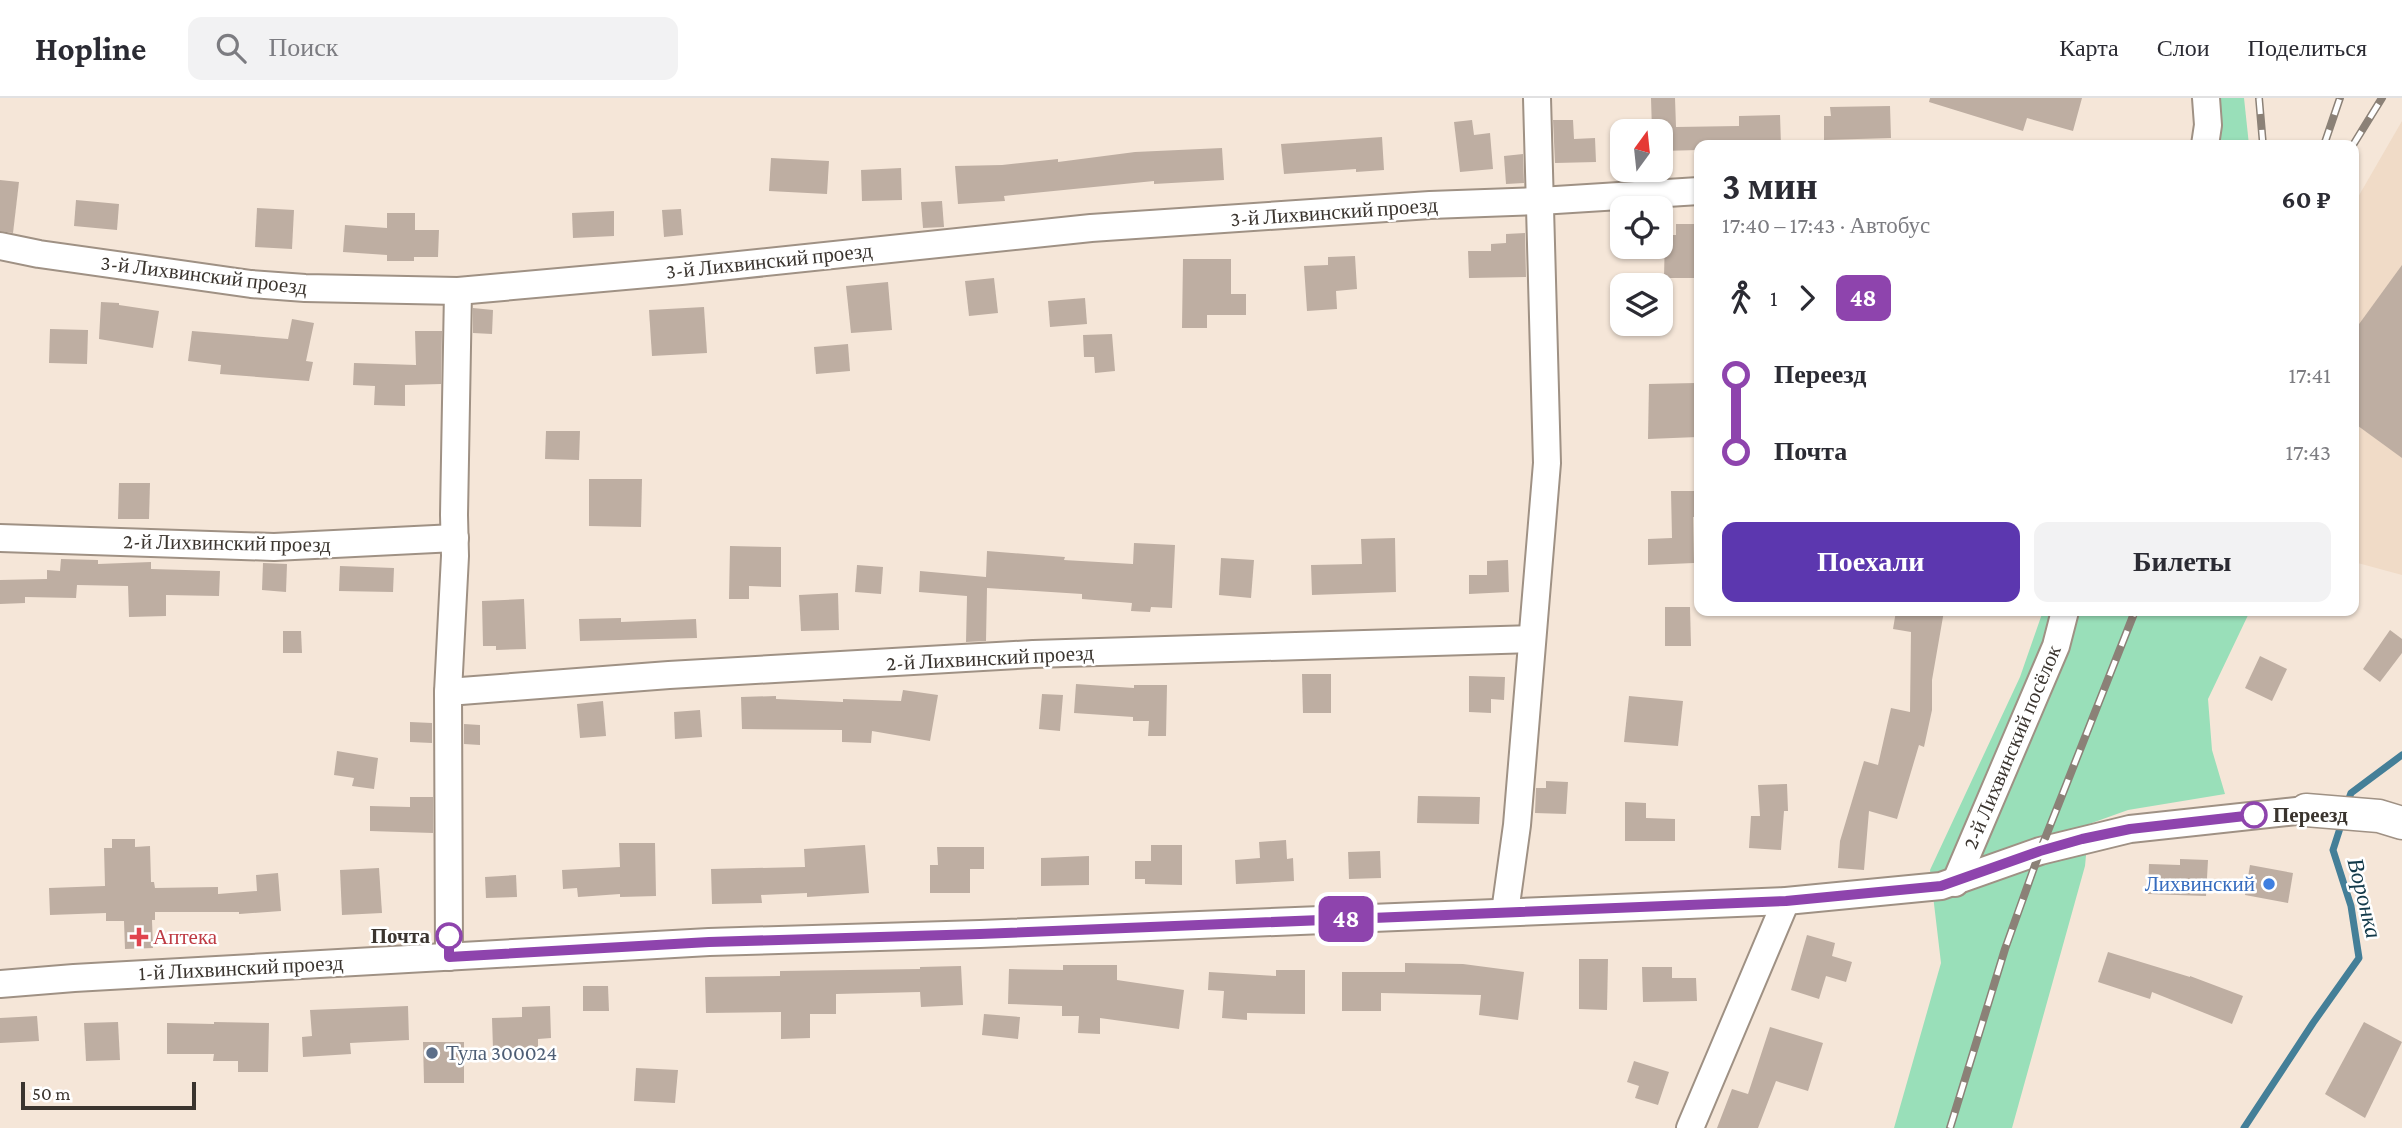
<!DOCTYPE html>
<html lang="ru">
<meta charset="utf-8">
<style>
:root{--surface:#fff;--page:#f2f2f3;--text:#2b2b33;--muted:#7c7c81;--line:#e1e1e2;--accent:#5c37af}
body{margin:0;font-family:"Crimson Pro",serif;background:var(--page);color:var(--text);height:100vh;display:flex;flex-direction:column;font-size:26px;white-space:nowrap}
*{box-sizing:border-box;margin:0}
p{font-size:23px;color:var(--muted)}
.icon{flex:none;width:38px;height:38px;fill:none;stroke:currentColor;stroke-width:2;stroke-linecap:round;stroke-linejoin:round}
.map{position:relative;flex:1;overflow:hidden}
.drawer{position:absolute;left:1694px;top:42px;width:665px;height:476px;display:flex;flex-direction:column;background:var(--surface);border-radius:14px;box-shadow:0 2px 5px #0004}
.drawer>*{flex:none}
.badge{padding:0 14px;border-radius:10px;font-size:24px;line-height:46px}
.needle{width:46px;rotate:15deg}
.buttons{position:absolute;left:1610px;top:21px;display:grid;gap:14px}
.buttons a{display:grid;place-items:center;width:63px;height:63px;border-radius:14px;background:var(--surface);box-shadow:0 2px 5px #0004;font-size:35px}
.scale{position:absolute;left:21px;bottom:18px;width:175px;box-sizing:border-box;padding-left:7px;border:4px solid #3a342e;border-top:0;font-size:19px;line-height:24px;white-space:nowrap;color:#3a342e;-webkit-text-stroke:5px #fff;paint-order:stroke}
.map>.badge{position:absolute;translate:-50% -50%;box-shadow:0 0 0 4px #fff}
.legs{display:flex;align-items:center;gap:10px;height:77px;padding:0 28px;font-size:23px}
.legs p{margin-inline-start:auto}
.head{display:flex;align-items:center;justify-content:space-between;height:119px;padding:0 28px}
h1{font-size:38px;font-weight:700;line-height:52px}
.action{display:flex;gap:14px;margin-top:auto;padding:14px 28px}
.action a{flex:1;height:80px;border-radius:14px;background:var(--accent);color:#fff;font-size:28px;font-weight:700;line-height:80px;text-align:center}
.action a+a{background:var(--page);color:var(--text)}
ul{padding:0 28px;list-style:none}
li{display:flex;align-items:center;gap:24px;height:77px;font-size:26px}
li i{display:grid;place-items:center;width:10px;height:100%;margin:0 9px;background:currentColor}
li i::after{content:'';width:18px;height:18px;margin:-9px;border:5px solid;border-radius:50%;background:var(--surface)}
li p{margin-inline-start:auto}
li:first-child i{background:linear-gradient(#0000 50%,currentColor 0)}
li:last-child i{background:linear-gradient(currentColor 50%,#0000 0)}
header{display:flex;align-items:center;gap:42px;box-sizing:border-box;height:98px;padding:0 35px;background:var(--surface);border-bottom:2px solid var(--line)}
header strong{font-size:33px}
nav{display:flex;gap:38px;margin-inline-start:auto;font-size:24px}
.search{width:490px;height:63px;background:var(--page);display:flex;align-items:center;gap:18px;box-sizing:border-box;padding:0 24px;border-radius:14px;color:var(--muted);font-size:26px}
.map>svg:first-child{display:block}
.built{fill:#f0dbc7}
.green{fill:#99dfb9}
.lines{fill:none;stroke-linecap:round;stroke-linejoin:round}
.stream{stroke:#447f98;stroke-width:7}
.building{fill:#beaea2}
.minor-casing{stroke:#9f9184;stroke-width:30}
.tertiary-casing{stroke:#9f9184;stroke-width:35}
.minor{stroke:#fff;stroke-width:26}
.tertiary{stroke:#fff;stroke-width:32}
.rail-casing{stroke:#8b8177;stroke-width:8}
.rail{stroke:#fff;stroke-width:5;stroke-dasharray:16;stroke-linecap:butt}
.line-1-casing{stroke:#fff;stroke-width:16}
.line-1{stroke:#8e44ad;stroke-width:10}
.stop-1-dot{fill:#fff;stroke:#8e44ad;stroke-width:3.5}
.shop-dot{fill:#3f7fe0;stroke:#fff;stroke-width:2.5}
.health-dot{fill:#e0444e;stroke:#fff;stroke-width:2.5}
.service-dot{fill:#5c6f8a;stroke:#fff;stroke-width:2.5}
.labels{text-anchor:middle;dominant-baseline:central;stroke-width:5;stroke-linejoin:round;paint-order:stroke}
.street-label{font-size:21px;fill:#3a342e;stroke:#fff}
.stop-label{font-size:21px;font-weight:bold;fill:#3a342e;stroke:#fff;text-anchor:start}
.shop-label{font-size:21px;fill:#366cbe;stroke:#fff;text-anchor:end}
.health-label{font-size:21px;fill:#be3a42;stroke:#fff;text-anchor:start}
.service-label{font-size:21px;fill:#4e5e75;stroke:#fff;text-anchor:start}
.water-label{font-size:23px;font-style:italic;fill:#133a4a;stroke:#fff}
</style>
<header>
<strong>Hopline</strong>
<div class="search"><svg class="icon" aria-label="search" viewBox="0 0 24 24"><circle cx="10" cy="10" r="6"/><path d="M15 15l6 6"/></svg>Поиск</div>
<nav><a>Карта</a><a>Слои</a><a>Поделиться</a></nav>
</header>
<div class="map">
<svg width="2402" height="1030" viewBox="0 0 2402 1030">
<rect width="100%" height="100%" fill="#f5e6d8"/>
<!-- built -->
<path class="built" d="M 2402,23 L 2402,477 L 2354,464 L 2354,106 Z"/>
<!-- green -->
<g class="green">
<path d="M 2217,0 L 2244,0 L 2249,47 L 2207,47 Z"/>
<path d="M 2043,513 L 2250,513 L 2208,601 L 2212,652 L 2225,696 L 2128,712 L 2089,726 L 2085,768 L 2012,1030 L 1894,1030 L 1941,865 L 1930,772 L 2020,579 Z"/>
</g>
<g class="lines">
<!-- stream -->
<g class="stream">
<path d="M 2347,706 L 2351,695 L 2402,657"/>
<path d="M 2244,1030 L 2313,925 L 2359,860 L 2351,808 L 2333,752 L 2342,724"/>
</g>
</g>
<!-- building -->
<g class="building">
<path d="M 1651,0 L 1675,0 L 1676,29 L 1739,28 L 1739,18 L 1780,17 L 1781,47 L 1699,47 L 1699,52 L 1661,53 L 1661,33 L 1652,33 Z"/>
<path d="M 1930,0 L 2082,0 L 2073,33 L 2027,20 L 2023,33 L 1929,4 Z"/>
<path d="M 1890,8 L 1891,40 L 1824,42 L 1824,18 L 1831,18 L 1830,9 Z"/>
<path d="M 1472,22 L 1474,37 L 1490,35 L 1493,71 L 1460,74 L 1454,24 Z"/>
<path d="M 1553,22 L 1573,22 L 1574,41 L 1595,40 L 1596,64 L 1555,65 Z"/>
<path d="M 1382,39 L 1384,72 L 1356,74 L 1356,71 L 1284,76 L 1281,46 Z"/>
<path d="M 1222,50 L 1224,82 L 1154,86 L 1154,83 L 1004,98 L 1005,103 L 958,106 L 955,68 L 1002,67 L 1058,61 L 1058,64 L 1135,54 Z"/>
<path d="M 1523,56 L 1524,85 L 1506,86 L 1504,58 Z"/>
<path d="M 771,60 L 829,63 L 827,96 L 769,93 Z"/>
<path d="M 901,70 L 902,102 L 862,103 L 861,72 Z"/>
<path d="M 0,82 L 19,84 L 13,135 L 0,133 Z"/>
<path d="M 76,102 L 119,106 L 117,132 L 74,128 Z"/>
<path d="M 942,103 L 944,129 L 923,130 L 921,104 Z"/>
<path d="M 257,110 L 294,112 L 292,151 L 255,149 Z"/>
<path d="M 681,111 L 683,137 L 664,139 L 662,112 Z"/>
<path d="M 614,113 L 614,138 L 573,140 L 572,115 Z"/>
<path d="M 387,115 L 415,115 L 415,132 L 439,132 L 438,159 L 414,159 L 414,163 L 387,163 L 387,157 L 343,154 L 345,127 L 387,130 Z"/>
<path d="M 1676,126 L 1695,126 L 1694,180 L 1664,180 L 1665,137 L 1676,137 Z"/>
<path d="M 1525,135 L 1526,179 L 1469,180 L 1468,153 L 1491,153 L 1491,146 L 1506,145 L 1506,136 Z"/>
<path d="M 1355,158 L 1357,191 L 1336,193 L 1337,211 L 1307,213 L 1304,168 L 1328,167 L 1328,159 Z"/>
<path d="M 1183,161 L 1231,161 L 1231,196 L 1246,196 L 1246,217 L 1207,217 L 1207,230 L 1182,230 Z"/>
<path d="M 2402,167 L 2402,360 L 2354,325 L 2354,233 Z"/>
<path d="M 994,180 L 998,215 L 969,218 L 965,183 Z"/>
<path d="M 888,184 L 892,232 L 851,235 L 846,188 Z"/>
<path d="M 1085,200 L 1087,226 L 1050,229 L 1048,203 Z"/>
<path d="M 101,204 L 119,205 L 119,207 L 159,213 L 153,250 L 99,241 Z"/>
<path d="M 704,209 L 707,255 L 652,258 L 649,212 Z"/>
<path d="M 473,210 L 493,212 L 492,236 L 473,235 Z"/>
<path d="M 292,221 L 314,225 L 306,263 L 313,264 L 309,283 L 220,276 L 221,267 L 188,263 L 192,233 L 288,241 Z"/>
<path d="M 50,231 L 88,232 L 87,266 L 49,265 Z"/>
<path d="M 415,233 L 442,233 L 441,286 L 405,287 L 405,308 L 374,307 L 375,288 L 353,287 L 354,265 L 416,267 Z"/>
<path d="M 1112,236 L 1115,273 L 1095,275 L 1094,259 L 1084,259 L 1083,237 Z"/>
<path d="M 848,246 L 850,273 L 816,276 L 814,249 Z"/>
<path d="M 1696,285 L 1698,339 L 1648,341 L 1649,286 Z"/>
<path d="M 546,333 L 580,333 L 579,362 L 545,361 Z"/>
<path d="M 589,381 L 642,381 L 641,429 L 589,428 Z"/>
<path d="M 119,385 L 150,385 L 149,421 L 118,421 Z"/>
<path d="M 1671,393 L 1699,393 L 1699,419 L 1693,419 L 1694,465 L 1648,467 L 1648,441 L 1672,440 Z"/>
<path d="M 1395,440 L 1396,494 L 1312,497 L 1311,467 L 1362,466 L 1361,441 Z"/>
<path d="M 1134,445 L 1175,447 L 1172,510 L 1151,509 L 1150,514 L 1131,513 L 1132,505 L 1082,501 L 1082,496 L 987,490 L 986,543 L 966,544 L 967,498 L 919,494 L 920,473 L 986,479 L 987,453 L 1065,459 L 1064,462 L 1133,466 Z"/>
<path d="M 730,448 L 781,449 L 781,489 L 749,488 L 749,501 L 729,501 Z"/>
<path d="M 1221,460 L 1254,462 L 1251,500 L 1219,497 Z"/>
<path d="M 61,461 L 98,462 L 98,466 L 151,464 L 151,471 L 220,473 L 219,498 L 166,497 L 166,518 L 129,519 L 128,488 L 77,487 L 76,500 L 25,499 L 25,505 L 0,506 L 0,482 L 47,481 L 47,472 L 60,473 Z"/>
<path d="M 1508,462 L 1509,494 L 1469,496 L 1469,477 L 1487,477 L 1487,463 Z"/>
<path d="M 263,465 L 287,466 L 286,494 L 262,492 Z"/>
<path d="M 857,467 L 883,469 L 881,496 L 855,494 Z"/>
<path d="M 340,468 L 394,470 L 393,494 L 339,493 Z"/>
<path d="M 838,495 L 839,532 L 801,533 L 799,497 Z"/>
<path d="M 524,501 L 526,551 L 496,552 L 496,548 L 483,548 L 482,503 Z"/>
<path d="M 1665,509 L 1690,509 L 1691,548 L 1665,548 Z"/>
<path d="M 1896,513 L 1944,513 L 1932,582 L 1932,612 L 1924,649 L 1919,647 L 1897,721 L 1869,713 L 1864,772 L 1838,770 L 1840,743 L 1864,663 L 1878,667 L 1891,610 L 1910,614 L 1911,534 L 1893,531 Z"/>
<path d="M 621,520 L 621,524 L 696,521 L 697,540 L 580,543 L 579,521 Z"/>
<path d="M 2390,532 L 2402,541 L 2402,555 L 2380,584 L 2363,571 Z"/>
<path d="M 283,533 L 301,533 L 302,555 L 283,555 Z"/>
<path d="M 2260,558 L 2287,571 L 2272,603 L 2245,590 Z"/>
<path d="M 1302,576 L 1331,576 L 1331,615 L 1303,615 Z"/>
<path d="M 1469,578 L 1505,579 L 1504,602 L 1491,601 L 1491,615 L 1469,614 Z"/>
<path d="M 1076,586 L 1134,590 L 1134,587 L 1167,587 L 1166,638 L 1148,638 L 1149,623 L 1133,623 L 1133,619 L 1074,615 Z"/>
<path d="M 903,592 L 938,597 L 930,643 L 872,633 L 871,645 L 842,644 L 842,632 L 742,631 L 741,599 L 776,598 L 776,601 L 843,604 L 843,601 L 901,603 Z"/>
<path d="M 1042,596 L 1063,597 L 1060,633 L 1039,631 Z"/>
<path d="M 1629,598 L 1683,603 L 1678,648 L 1624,644 Z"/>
<path d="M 603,603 L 606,638 L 580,640 L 577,606 Z"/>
<path d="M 700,612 L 702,639 L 675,641 L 674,614 Z"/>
<path d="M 410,624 L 432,625 L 432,645 L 410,644 Z"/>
<path d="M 464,626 L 480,627 L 480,647 L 464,646 Z"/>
<path d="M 337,653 L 378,660 L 374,691 L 352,688 L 354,680 L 334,677 Z"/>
<path d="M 1546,683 L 1568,684 L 1566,716 L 1535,715 L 1536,690 L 1546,690 Z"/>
<path d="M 1787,686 L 1788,713 L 1784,713 L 1781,752 L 1749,750 L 1751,718 L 1760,718 L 1758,687 Z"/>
<path d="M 1418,698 L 1480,699 L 1479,726 L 1417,725 Z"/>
<path d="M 410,699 L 433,699 L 433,735 L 370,733 L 370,708 L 410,709 Z"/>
<path d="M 1625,704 L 1646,705 L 1646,720 L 1675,721 L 1675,743 L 1625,743 Z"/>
<path d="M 112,741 L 135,741 L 135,749 L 150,748 L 151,784 L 154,784 L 155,790 L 218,789 L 218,796 L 257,793 L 256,777 L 278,775 L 281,813 L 239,816 L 239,814 L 155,814 L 155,822 L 152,822 L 153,850 L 125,851 L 124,823 L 106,823 L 106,815 L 50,817 L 49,790 L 105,788 L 104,750 L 112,750 Z"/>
<path d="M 1286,742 L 1287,761 L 1293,760 L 1294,783 L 1236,786 L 1235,762 L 1260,760 L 1259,744 Z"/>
<path d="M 619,745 L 655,745 L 656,798 L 620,799 L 620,796 L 578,799 L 577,790 L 563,791 L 562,772 L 620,769 Z"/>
<path d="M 865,747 L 869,795 L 807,799 L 807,795 L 761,797 L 762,805 L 712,806 L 711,771 L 805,769 L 804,751 Z"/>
<path d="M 1151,747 L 1182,747 L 1182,787 L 1145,786 L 1145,781 L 1135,781 L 1135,763 L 1151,763 Z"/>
<path d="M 937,749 L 984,749 L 984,771 L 970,771 L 970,795 L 930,795 L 930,767 L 938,767 Z"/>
<path d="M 1380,753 L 1381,780 L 1349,781 L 1348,754 Z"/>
<path d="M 1089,758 L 1089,787 L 1041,788 L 1041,760 Z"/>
<path d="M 2180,761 L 2208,762 L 2206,798 L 2148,796 L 2149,766 L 2180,767 Z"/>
<path d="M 2250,767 L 2293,775 L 2288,805 L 2245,797 Z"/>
<path d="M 379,770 L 382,815 L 342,817 L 340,772 Z"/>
<path d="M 516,777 L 517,799 L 486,800 L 485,779 Z"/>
<path d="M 1807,837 L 1835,845 L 1832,858 L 1852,864 L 1846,884 L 1826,878 L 1819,901 L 1791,892 Z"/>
<path d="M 2108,854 L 2190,879 L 2190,878 L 2243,898 L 2232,926 L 2152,894 L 2150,901 L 2098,884 Z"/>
<path d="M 1579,861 L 1608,861 L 1607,912 L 1579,911 Z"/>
<path d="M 1405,865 L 1463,866 L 1524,874 L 1518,922 L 1479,917 L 1481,897 L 1381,895 L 1381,913 L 1342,913 L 1342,874 L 1405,874 Z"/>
<path d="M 1063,867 L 1117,867 L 1117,882 L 1184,892 L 1179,931 L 1100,920 L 1100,936 L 1078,935 L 1079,918 L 1062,918 L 1062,908 L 1008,906 L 1009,871 L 1063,872 Z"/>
<path d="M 961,868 L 963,907 L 921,909 L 920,894 L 836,896 L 836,916 L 810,916 L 810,940 L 781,941 L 781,914 L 706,915 L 705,879 L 780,878 L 780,873 L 920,871 L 920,869 Z"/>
<path d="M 1642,869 L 1672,869 L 1672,880 L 1696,880 L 1697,903 L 1643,904 Z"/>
<path d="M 1276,872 L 1305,872 L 1305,916 L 1247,915 L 1247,922 L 1222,920 L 1224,893 L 1208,892 L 1209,874 L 1276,878 Z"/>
<path d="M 583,888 L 608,888 L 609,913 L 583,913 Z"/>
<path d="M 408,908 L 409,942 L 350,945 L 351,956 L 303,959 L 302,939 L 312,938 L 310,912 Z"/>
<path d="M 550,908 L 551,940 L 538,941 L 538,949 L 493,951 L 492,920 L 522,919 L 522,909 Z"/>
<path d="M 984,916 L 1020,919 L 1018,941 L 982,937 Z"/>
<path d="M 37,918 L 39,943 L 0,945 L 0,920 Z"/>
<path d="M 118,924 L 120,962 L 86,963 L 84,925 Z"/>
<path d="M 214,924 L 269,925 L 268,974 L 238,974 L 238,963 L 213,963 L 214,956 L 167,956 L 167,925 L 214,926 Z"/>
<path d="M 2364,924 L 2402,944 L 2365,1020 L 2325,996 Z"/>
<path d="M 1770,929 L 1823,945 L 1808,993 L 1776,983 L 1758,1030 L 1717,1030 L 1732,991 L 1748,996 Z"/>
<path d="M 423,944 L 464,944 L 464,985 L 424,985 Z"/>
<path d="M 1634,963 L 1669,974 L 1658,1007 L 1635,1000 L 1639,988 L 1627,984 Z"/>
<path d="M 636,970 L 678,972 L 675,1005 L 634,1003 Z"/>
</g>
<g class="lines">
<defs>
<g id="minor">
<path d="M 2205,47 L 2208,27 L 2206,0"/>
<path d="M 0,148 L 39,156 L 251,186 L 305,190 L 458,193 L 681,173 L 1091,130 L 1430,107 L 1540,103 L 1699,93"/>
<path d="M 0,440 L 274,449 L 455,440"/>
<path d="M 448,594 L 669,577 L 1033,556 L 1532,541"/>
<path d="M 1955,785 L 2056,548 L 2065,513"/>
<path d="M 1505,814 L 1517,727 L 1547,365 L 1537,0"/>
<path d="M 449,859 L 448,594 L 455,458 L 454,417 L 458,193"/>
<path d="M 0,886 L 74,880 L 709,844 L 980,836 L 1786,803 L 1941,788 L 2040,753 L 2130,731 L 2306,712"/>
<path d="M 1690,1030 L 1786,803"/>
</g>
<path id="tertiary" d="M 2306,712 L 2379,718 L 2402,725"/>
</defs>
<!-- minor casing -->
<use href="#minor" class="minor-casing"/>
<!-- tertiary casing -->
<use href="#tertiary" class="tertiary-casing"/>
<!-- minor -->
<use href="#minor" class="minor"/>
<!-- tertiary -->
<use href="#tertiary" class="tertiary"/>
<defs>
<g id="rail">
<path d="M 2259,0 L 2263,47"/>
<path d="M 2324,47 L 2340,0"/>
<path d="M 2353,47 L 2382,0"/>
<path d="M 1950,1030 L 2005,851 L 2040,753 L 2135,513"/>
</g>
</defs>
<!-- rail casing -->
<use href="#rail" class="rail-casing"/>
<!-- rail -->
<use href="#rail" class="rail"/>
</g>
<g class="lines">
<defs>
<path id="line-1" d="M 449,838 L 449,859 L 709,844 L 980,836 L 1786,803 L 1941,788 L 2040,753 L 2082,741 L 2130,731 L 2254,717"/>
</defs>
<!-- line-1 casing -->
<use href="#line-1" class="line-1-casing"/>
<!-- line-1 -->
<use href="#line-1" class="line-1"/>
</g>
<!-- markers -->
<g class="stop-1-dot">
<circle cx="2254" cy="717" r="12"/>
<circle cx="449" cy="838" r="12"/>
</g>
<circle class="shop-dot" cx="2269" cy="786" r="7"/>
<path class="health-dot" d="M135.5 828.5h7v7h7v7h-7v7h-7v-7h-7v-7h7z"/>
<circle class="service-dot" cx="432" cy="955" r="7"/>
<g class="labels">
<!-- street labels -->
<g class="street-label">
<text transform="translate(1334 114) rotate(-4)">3-й Лихвинский проезд</text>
<text transform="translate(769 163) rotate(-6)">3-й Лихвинский проезд</text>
<text transform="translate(204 177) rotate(7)">3-й Лихвинский проезд</text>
<text transform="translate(227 445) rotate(1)">2-й Лихвинский проезд</text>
<text transform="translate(990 560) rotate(-3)">2-й Лихвинский проезд</text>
<text transform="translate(2012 649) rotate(-67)">2-й Лихвинский посёлок</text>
<text transform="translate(241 870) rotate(-3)">1-й Лихвинский проезд</text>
</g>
<!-- stop labels -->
<g class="stop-label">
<text x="2273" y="717">Переезд</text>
<text x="430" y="838" text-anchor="end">Почта</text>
</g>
<!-- shop labels -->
<g class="shop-label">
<text x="2255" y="786">Лихвинский</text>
</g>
<!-- health labels -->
<g class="health-label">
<text x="153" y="839">Аптека</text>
</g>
<!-- service labels -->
<g class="service-label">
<text x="446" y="955">Тула 300024</text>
</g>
<!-- water labels -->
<g class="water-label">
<text transform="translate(2365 800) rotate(76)">Воронка</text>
</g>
</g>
</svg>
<div class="buttons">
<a><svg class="needle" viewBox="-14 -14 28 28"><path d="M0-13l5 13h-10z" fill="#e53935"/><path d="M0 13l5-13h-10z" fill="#7c7c81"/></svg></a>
<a><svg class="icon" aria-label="locate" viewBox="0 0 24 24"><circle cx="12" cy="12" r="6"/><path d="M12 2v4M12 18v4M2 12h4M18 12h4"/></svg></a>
<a><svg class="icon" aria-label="layers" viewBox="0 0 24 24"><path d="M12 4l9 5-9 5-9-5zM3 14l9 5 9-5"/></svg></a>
</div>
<div class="scale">50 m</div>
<b class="badge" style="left:1346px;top:821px;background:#8e44ad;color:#fff">48</b>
<section class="drawer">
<div class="head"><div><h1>3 мин</h1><p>17:40 – 17:43 · Автобус</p></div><b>60 ₽</b></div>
<div class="legs"><svg class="icon" aria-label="walk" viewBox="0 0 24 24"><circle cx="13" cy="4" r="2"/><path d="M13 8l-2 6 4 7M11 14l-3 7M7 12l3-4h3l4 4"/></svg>1<svg class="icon" aria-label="forward" viewBox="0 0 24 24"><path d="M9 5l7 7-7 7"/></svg><b class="badge" style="background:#8e44ad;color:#fff">48</b></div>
<ul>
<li><i style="color:#8e44ad"></i><b>Переезд</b><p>17:41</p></li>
<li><i style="color:#8e44ad"></i><b>Почта</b><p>17:43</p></li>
</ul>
<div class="action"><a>Поехали</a><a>Билеты</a></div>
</section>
</div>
